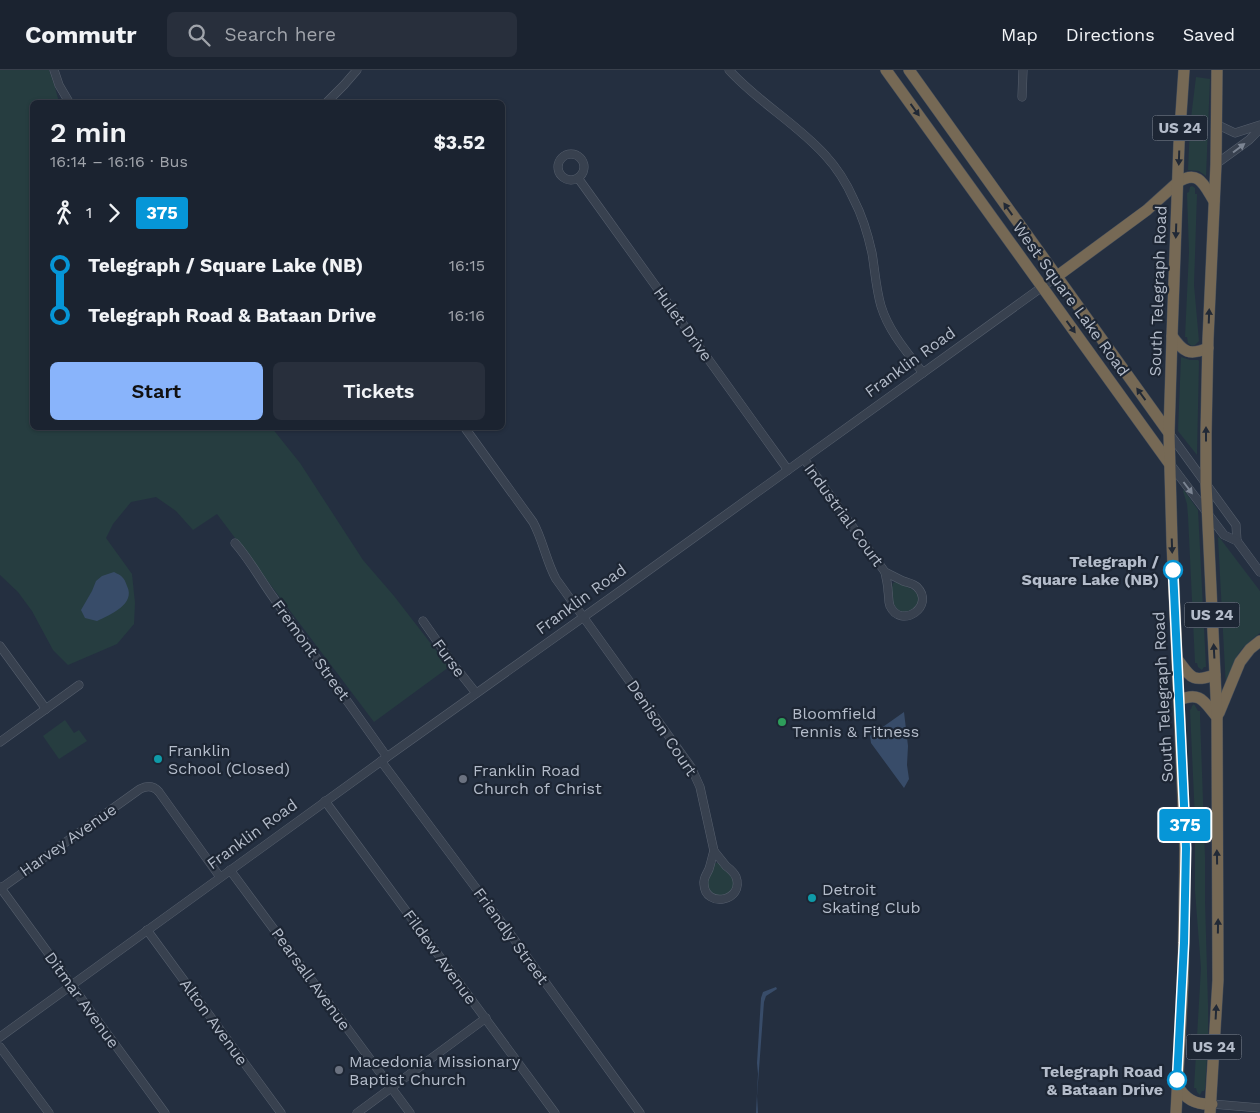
<!DOCTYPE html>
<meta charset="utf-8">
<style>
:root{--surface:#1b2330;--page:#282f3c;--text:#f1f3f6;--muted:#a0a4ab;--line:#39404c;--accent:#89b4fb}
body{margin:0;font-family:"Work Sans",sans-serif;background:var(--page);color:var(--text);height:100vh;display:flex;flex-direction:column;font-size:19px;white-space:nowrap}
*{box-sizing:border-box;margin:0}
p{font-size:16px;color:var(--muted)}
.icon{flex:none;width:28px;height:28px;fill:none;stroke:currentColor;stroke-width:2;stroke-linecap:round;stroke-linejoin:round}
.map{position:relative;flex:1;overflow:hidden}
.details{position:absolute;left:30px;top:30px;width:475px;height:330px;display:flex;flex-direction:column;background:var(--surface);border-radius:8px;box-shadow:0 1px 4px #0004,0 0 0 1px var(--line)}
.details>*{flex:none}
.badge{padding:0 10px;border-radius:4px;font-size:18px;line-height:32px}
.map>.badge{position:absolute;translate:-50% -50%;box-shadow:0 0 0 2px #fff}
.legs{display:flex;align-items:center;gap:8px;height:55px;padding:0 20px;font-size:16px}
.legs p{margin-inline-start:auto}
.overview{display:flex;align-items:center;justify-content:space-between;height:85px;padding:0 20px}
h1{font-size:28px;font-weight:600;line-height:38px}
.cta{display:flex;gap:10px;margin-top:auto;padding:10px 20px}
.cta a{flex:1;height:58px;border-radius:8px;background:var(--accent);color:#111;font-size:20px;font-weight:600;line-height:58px;text-align:center}
.cta a+a{background:var(--page);color:var(--text)}
ul{padding:0 20px;list-style:none}
li{display:flex;align-items:center;gap:18px;height:50px;font-size:19px}
li i{display:grid;place-items:center;width:8px;height:100%;margin:0 6px;background:currentColor}
li i::after{content:'';width:12px;height:12px;margin:-6px;border:4px solid;border-radius:50%;background:var(--surface)}
li p{margin-inline-start:auto}
li:first-child i{background:linear-gradient(#0000 50%,currentColor 0)}
li:last-child i{background:linear-gradient(currentColor 50%,#0000 0)}
header{display:flex;align-items:center;gap:30px;box-sizing:border-box;height:70px;padding:0 25px;background:var(--surface);border-bottom:1px solid var(--line)}
header strong{font-size:24px}
nav{display:flex;gap:28px;margin-inline-start:auto;font-size:18px}
.search{width:350px;height:45px;background:var(--page);display:flex;align-items:center;gap:12px;box-sizing:border-box;padding:0 18px;border-radius:8px;color:var(--muted);font-size:19px}
.map>svg:first-child{display:block}
.green{fill:#263d40}
.water{fill:#384c69}
.lines{fill:none;stroke-linecap:round;stroke-linejoin:round}
.minor-casing{stroke:#565f6d;stroke-width:9}
.highway-casing{stroke:#434c5a;stroke-width:12}
.minor{stroke:#38414f;stroke-width:8}
.highway{stroke:#766955;stroke-width:11}
.oneway{fill:#212936}
.oneway2{fill:#7c8593}
.line-1-casing{stroke:#fff;stroke-width:11}
.line-1{stroke:#0696d7;stroke-width:8}
.stop-1-dot{fill:#fff;stroke:#0696d7;stroke-width:2.5}
.leisure-dot{fill:#2e9e5b;stroke:#1d2634;stroke-width:2}
.culture-dot{fill:#0f9aa8;stroke:#1d2634;stroke-width:2}
.worship-dot{fill:#6b7280;stroke:#1d2634;stroke-width:2}
.labels{text-anchor:middle;dominant-baseline:central;stroke-width:4.5;stroke-linejoin:round;paint-order:stroke}
.shield{fill:#1d2634;stroke:#878f9d;stroke-width:1}
.shield-label{font-size:15px;font-weight:bold;fill:#b4bcca}
.street-label{font-size:16px;fill:#b4bcca;stroke:#1d2634}
.stop-label{font-size:16px;font-weight:bold;fill:#b4bcca;stroke:#1d2634;text-anchor:end}
.poi-label{font-size:16px;fill:#b4bcca;stroke:#1d2634;text-anchor:start}
</style>
<header>
<strong>Commutr</strong>
<div class="search"><svg class="icon" aria-label="search" viewBox="0 0 24 24"><circle cx="10" cy="10" r="6"/><path d="M15 15l6 6"/></svg>Search here</div>
<nav><a>Map</a><a>Directions</a><a>Saved</a></nav>
</header>
<div class="map">
<svg width="1260" height="1043" viewBox="0 0 1260 1043">
<rect width="100%" height="100%" fill="#242f40"/>
<!-- green -->
<g class="green">
<path d="M 0,0 L 49,0 L 54,14 L 59,32 L 32,32 L 32,358 L 272,358 L 300,393 L 363,490 L 394,526 L 449,597 L 374,652 L 217,444 L 193,460 L 176,441 L 156,427 L 131,432 L 113,454 L 106,468 L 132,504 L 135,533 L 134,554 L 117,574 L 68,595 L 53,580 L 32,541 L 18,522 L 0,505 Z"/>
<path d="M 1196,7 L 1210,9 L 1206,106 L 1199,101 L 1188,100 L 1190,56 Z"/>
<path d="M 1192,116 L 1195,118 L 1195,124 L 1197,124 L 1194,215 L 1199,271 L 1195,275 L 1192,276 L 1188,273 L 1187,267 L 1185,267 L 1189,182 L 1187,123 L 1189,122 L 1190,117 Z"/>
<path d="M 1181,287 L 1190,290 L 1198,290 L 1199,291 L 1197,385 L 1178,361 Z"/>
<path d="M 1184,420 L 1198,440 L 1206,597 L 1204,597 L 1202,600 L 1198,597 L 1197,593 L 1195,593 L 1188,446 L 1187,434 L 1183,421 Z"/>
<path d="M 1219,467 L 1260,521 L 1260,563 C 1235,582 1234,589 1226,618 L 1218,468 Z"/>
<path d="M 896,512 C 908,518 929,522 913,540 L 903,542 C 891,538 890,523 893,513 Z"/>
<path d="M 1194,634 L 1198,641 L 1200,641 L 1200,646 L 1205,787 L 1205,831 L 1208,935 L 1208,971 L 1205,1019 L 1204,1021 L 1202,1021 L 1200,1025 L 1197,1022 L 1196,1018 L 1194,1018 L 1201,898 L 1195,821 L 1195,749 L 1190,640 L 1191,639 L 1192,636 Z"/>
<path d="M 65,650 L 74,663 L 79,660 L 87,671 L 59,689 L 43,666 Z"/>
<path d="M 716,793 L 719,793 C 723,798 730,802 732,808 C 740,826 708,833 708,813 C 708,807 713,800 714,794 Z"/>
</g>
<!-- water -->
<g class="water">
<path d="M 114,502 C 122,506 124,507 127,516 C 136,534 110,545 97,551 L 85,548 L 81,540 L 92,521 L 96,511 L 102,506 Z"/>
<path d="M 904,642 L 908,676 L 907,695 L 909,709 L 904,718 L 871,673 L 870,666 Z"/>
<path d="M 776,917 L 777,919 L 766,926 L 764,932 L 757,1026 L 758,1043 L 756,1043 L 758,1004 L 757,993 L 761,928 L 763,922 Z"/>
</g>
<g class="lines">
<defs>
<g id="minor">
<path d="M 54,0 L 59,15 L 69,32"/>
<path d="M 729,0 C 758,32 796,53 825,85 C 837,98 847,114 854,130 C 863,147 868,165 872,183 C 875,201 876,219 881,236 C 889,262 907,282 923,303"/>
<path d="M 1022,27 L 1023,0"/>
<path d="M 327,32 L 344,15 L 357,0"/>
<path d="M 1216,54 L 1235,63 L 1260,55"/>
<circle cx="571" cy="97" r="13"/>
<path d="M 1216,94 L 1249,70 L 1260,59"/>
<path d="M 578,108 L 788,400"/>
<path d="M 465,358 L 533,452 C 543,470 546,491 556,509 L 691,697 L 700,717 L 714,781"/>
<path d="M 1169,363 L 1236,455 L 1237,471"/>
<path d="M 804,389 L 885,502"/>
<path d="M 1171,395 L 1224,465 L 1237,471 L 1260,502"/>
<path d="M 235,473 C 250,490 260,509 273,527 C 311,580 349,633 387,687"/>
<path d="M 885,502 C 891,505 897,508 903,511 C 908,513 913,513 917,517 C 936,536 901,560 890,536 C 888,531 889,526 888,521 C 888,515 886,508 885,502 Z"/>
<path d="M 423,551 L 453,594 L 476,623"/>
<path d="M 0,576 L 46,639"/>
<path d="M 0,672 L 79,615"/>
<path d="M 381,691 L 511,865 L 640,1043"/>
<path d="M 325,731 L 555,1043"/>
<path d="M 714,781 C 718,786 722,791 726,796 C 730,799 734,802 736,807 C 745,831 705,839 704,814 C 703,808 707,804 709,799 C 711,793 712,787 714,781 Z"/>
<path d="M 230,800 L 410,1043"/>
<path d="M 0,817 L 165,1043"/>
<path d="M 0,819 L 140,719 C 148,715 154,716 159,722 L 220,807"/>
<path d="M 147,860 L 281,1043"/>
<path d="M 0,967 L 387,687 L 613,526 L 1056,207"/>
<path d="M 0,977 L 49,1043"/>
<path d="M 1212,1034 L 1260,1038"/>
<path d="M 357,1043 L 486,948"/>
</g>
<g id="highway">
<path d="M 886,0 L 1169,393"/>
<path d="M 909,0 L 1169,363"/>
<path d="M 1056,207 L 1147,140 L 1178,112 C 1199,99 1204,115 1214,131"/>
<path d="M 1172,266 C 1183,282 1189,286 1208,278"/>
<path d="M 1177,589 C 1191,607 1191,613 1215,605"/>
<path d="M 1179,630 C 1201,621 1204,632 1217,647"/>
<path d="M 1219,643 L 1240,592 L 1250,579 L 1260,571"/>
<path d="M 1177,1015 C 1185,1029 1195,1035 1212,1034"/>
<path d="M 1176,1043 L 1183,911 L 1185,778 L 1172,472 L 1169,363 L 1172,266 L 1179,74 L 1184,0"/>
<path d="M 1210,1043 L 1218,910 L 1217,647 L 1206,413 L 1206,364 L 1208,269 L 1216,94 L 1217,0"/>
</g>
</defs>
<!-- minor casing -->
<use href="#minor" class="minor-casing"/>
<!-- highway casing -->
<use href="#highway" class="highway-casing"/>
<!-- minor -->
<use href="#minor" class="minor"/>
<!-- highway -->
<use href="#highway" class="highway"/>
</g>
<!-- one-way arrows -->
<defs><path id="oneway-solid" d="M-6-.8H1V-3.2L6.5 0L1 3.2V.8H-6Z" transform="scale(1.25)"/></defs>
<g class="oneway">
<use href="#oneway-solid" transform="translate(915 40) rotate(54)"/>
<use href="#oneway-solid" transform="translate(1179 88) rotate(92)"/>
<use href="#oneway-solid" transform="translate(1008 139) rotate(-125)"/>
<use href="#oneway-solid" transform="translate(1176 161) rotate(92)"/>
<use href="#oneway-solid" transform="translate(1209 246) rotate(-88)"/>
<use href="#oneway-solid" transform="translate(1071 257) rotate(54)"/>
<use href="#oneway-solid" transform="translate(1141 324) rotate(-126)"/>
<use href="#oneway-solid" transform="translate(1206 364) rotate(-90)"/>
<use href="#oneway-solid" transform="translate(1172 476) rotate(88)"/>
<use href="#oneway-solid" transform="translate(1214 581) rotate(-93)"/>
<use href="#oneway-solid" transform="translate(1217 787) rotate(-91)"/>
<use href="#oneway-solid" transform="translate(1218 856) rotate(-89)"/>
<use href="#oneway-solid" transform="translate(1216 942) rotate(-87)"/>
</g>
<g class="oneway2">
<use href="#oneway-solid" transform="translate(1239 78) rotate(-37)"/>
<use href="#oneway-solid" transform="translate(1188 418) rotate(53)"/>
</g>
<g class="lines">
<defs>
<path id="line-1" d="M 1173,500 L 1186,778 L 1184,873 L 1177,1010"/>
</defs>
<!-- line-1 casing -->
<use href="#line-1" class="line-1-casing"/>
<!-- line-1 -->
<use href="#line-1" class="line-1"/>
</g>
<!-- markers -->
<g class="stop-1-dot">
<circle cx="1173" cy="500" r="9"/>
<circle cx="1177" cy="1010" r="9"/>
</g>
<circle class="leisure-dot" cx="782" cy="652" r="5"/>
<g class="culture-dot">
<circle cx="158" cy="689" r="5"/>
<circle cx="812" cy="828" r="5"/>
</g>
<g class="worship-dot">
<circle cx="463" cy="709" r="5"/>
<circle cx="339" cy="1000" r="5"/>
</g>
<g class="labels">
<!-- shield labels -->
<g class="shield">
<rect x="1152.5" y="45.5" width="55" height="25" rx="4"/>
<rect x="1184.5" y="532.5" width="55" height="25" rx="4"/>
<rect x="1186.5" y="964.5" width="55" height="25" rx="4"/>
</g>
<g class="shield-label">
<text x="1180" y="58">US 24</text>
<text x="1212" y="545">US 24</text>
<text x="1214" y="977">US 24</text>
</g>
<!-- street labels -->
<g class="street-label">
<text transform="translate(1158 221) rotate(-88)">South Telegraph Road</text>
<text transform="translate(1071 229) rotate(54)">West Square Lake Road</text>
<text transform="translate(683 254) rotate(54)">Hulet Drive</text>
<text transform="translate(910 292) rotate(-36)">Franklin Road</text>
<text transform="translate(844 445) rotate(54)">Industrial Court</text>
<text transform="translate(581 529) rotate(-36)">Franklin Road</text>
<text transform="translate(311 580) rotate(54)">Fremont Street</text>
<text transform="translate(449 588) rotate(54)">Furse</text>
<text transform="translate(1163 627) rotate(-93)">South Telegraph Road</text>
<text transform="translate(662 658) rotate(56)">Denison Court</text>
<text transform="translate(252 764) rotate(-36)">Franklin Road</text>
<text transform="translate(68 770) rotate(-35)">Harvey Avenue</text>
<text transform="translate(511 866) rotate(54)">Friendly Street</text>
<text transform="translate(440 887) rotate(54)">Fildew Avenue</text>
<text transform="translate(311 909) rotate(54)">Pearsall Avenue</text>
<text transform="translate(82 930) rotate(54)">Ditmar Avenue</text>
<text transform="translate(214 952) rotate(54)">Alton Avenue</text>
</g>
<!-- stop labels -->
<g class="stop-label">
<text x="1159" y="491">Telegraph /<tspan x="1159" dy="18">Square Lake (NB)</tspan></text>
<text x="1163" y="1001">Telegraph Road<tspan x="1163" dy="18">&amp; Bataan Drive</tspan></text>
</g>
<!-- poi labels -->
<g class="poi-label">
<text x="792" y="643">Bloomfield<tspan x="792" dy="18">Tennis &amp; Fitness</tspan></text>
<text x="168" y="680">Franklin<tspan x="168" dy="18">School (Closed)</tspan></text>
<text x="473" y="700">Franklin Road<tspan x="473" dy="18">Church of Christ</tspan></text>
<text x="822" y="819">Detroit<tspan x="822" dy="18">Skating Club</tspan></text>
<text x="349" y="991">Macedonia Missionary<tspan x="349" dy="18">Baptist Church</tspan></text>
</g>
</g>
</svg>
<b class="badge" style="left:1185px;top:755px;background:#0696d7;color:#fff">375</b>
<section class="details">
<div class="overview"><div><h1>2 min</h1><p>16:14 – 16:16 · Bus</p></div><b>$3.52</b></div>
<div class="legs"><svg class="icon" aria-label="walk" viewBox="0 0 24 24"><circle cx="13" cy="4" r="2"/><path d="M13 8l-2 6 4 7M11 14l-3 7M7 12l3-4h3l4 4"/></svg>1<svg class="icon" aria-label="forward" viewBox="0 0 24 24"><path d="M9 5l7 7-7 7"/></svg><b class="badge" style="background:#0696d7;color:#fff">375</b></div>
<ul>
<li><i style="color:#0696d7"></i><b>Telegraph / Square Lake (NB)</b><p>16:15</p></li>
<li><i style="color:#0696d7"></i><b>Telegraph Road &amp; Bataan Drive</b><p>16:16</p></li>
</ul>
<div class="cta"><a>Start</a><a>Tickets</a></div>
</section>
</div>
